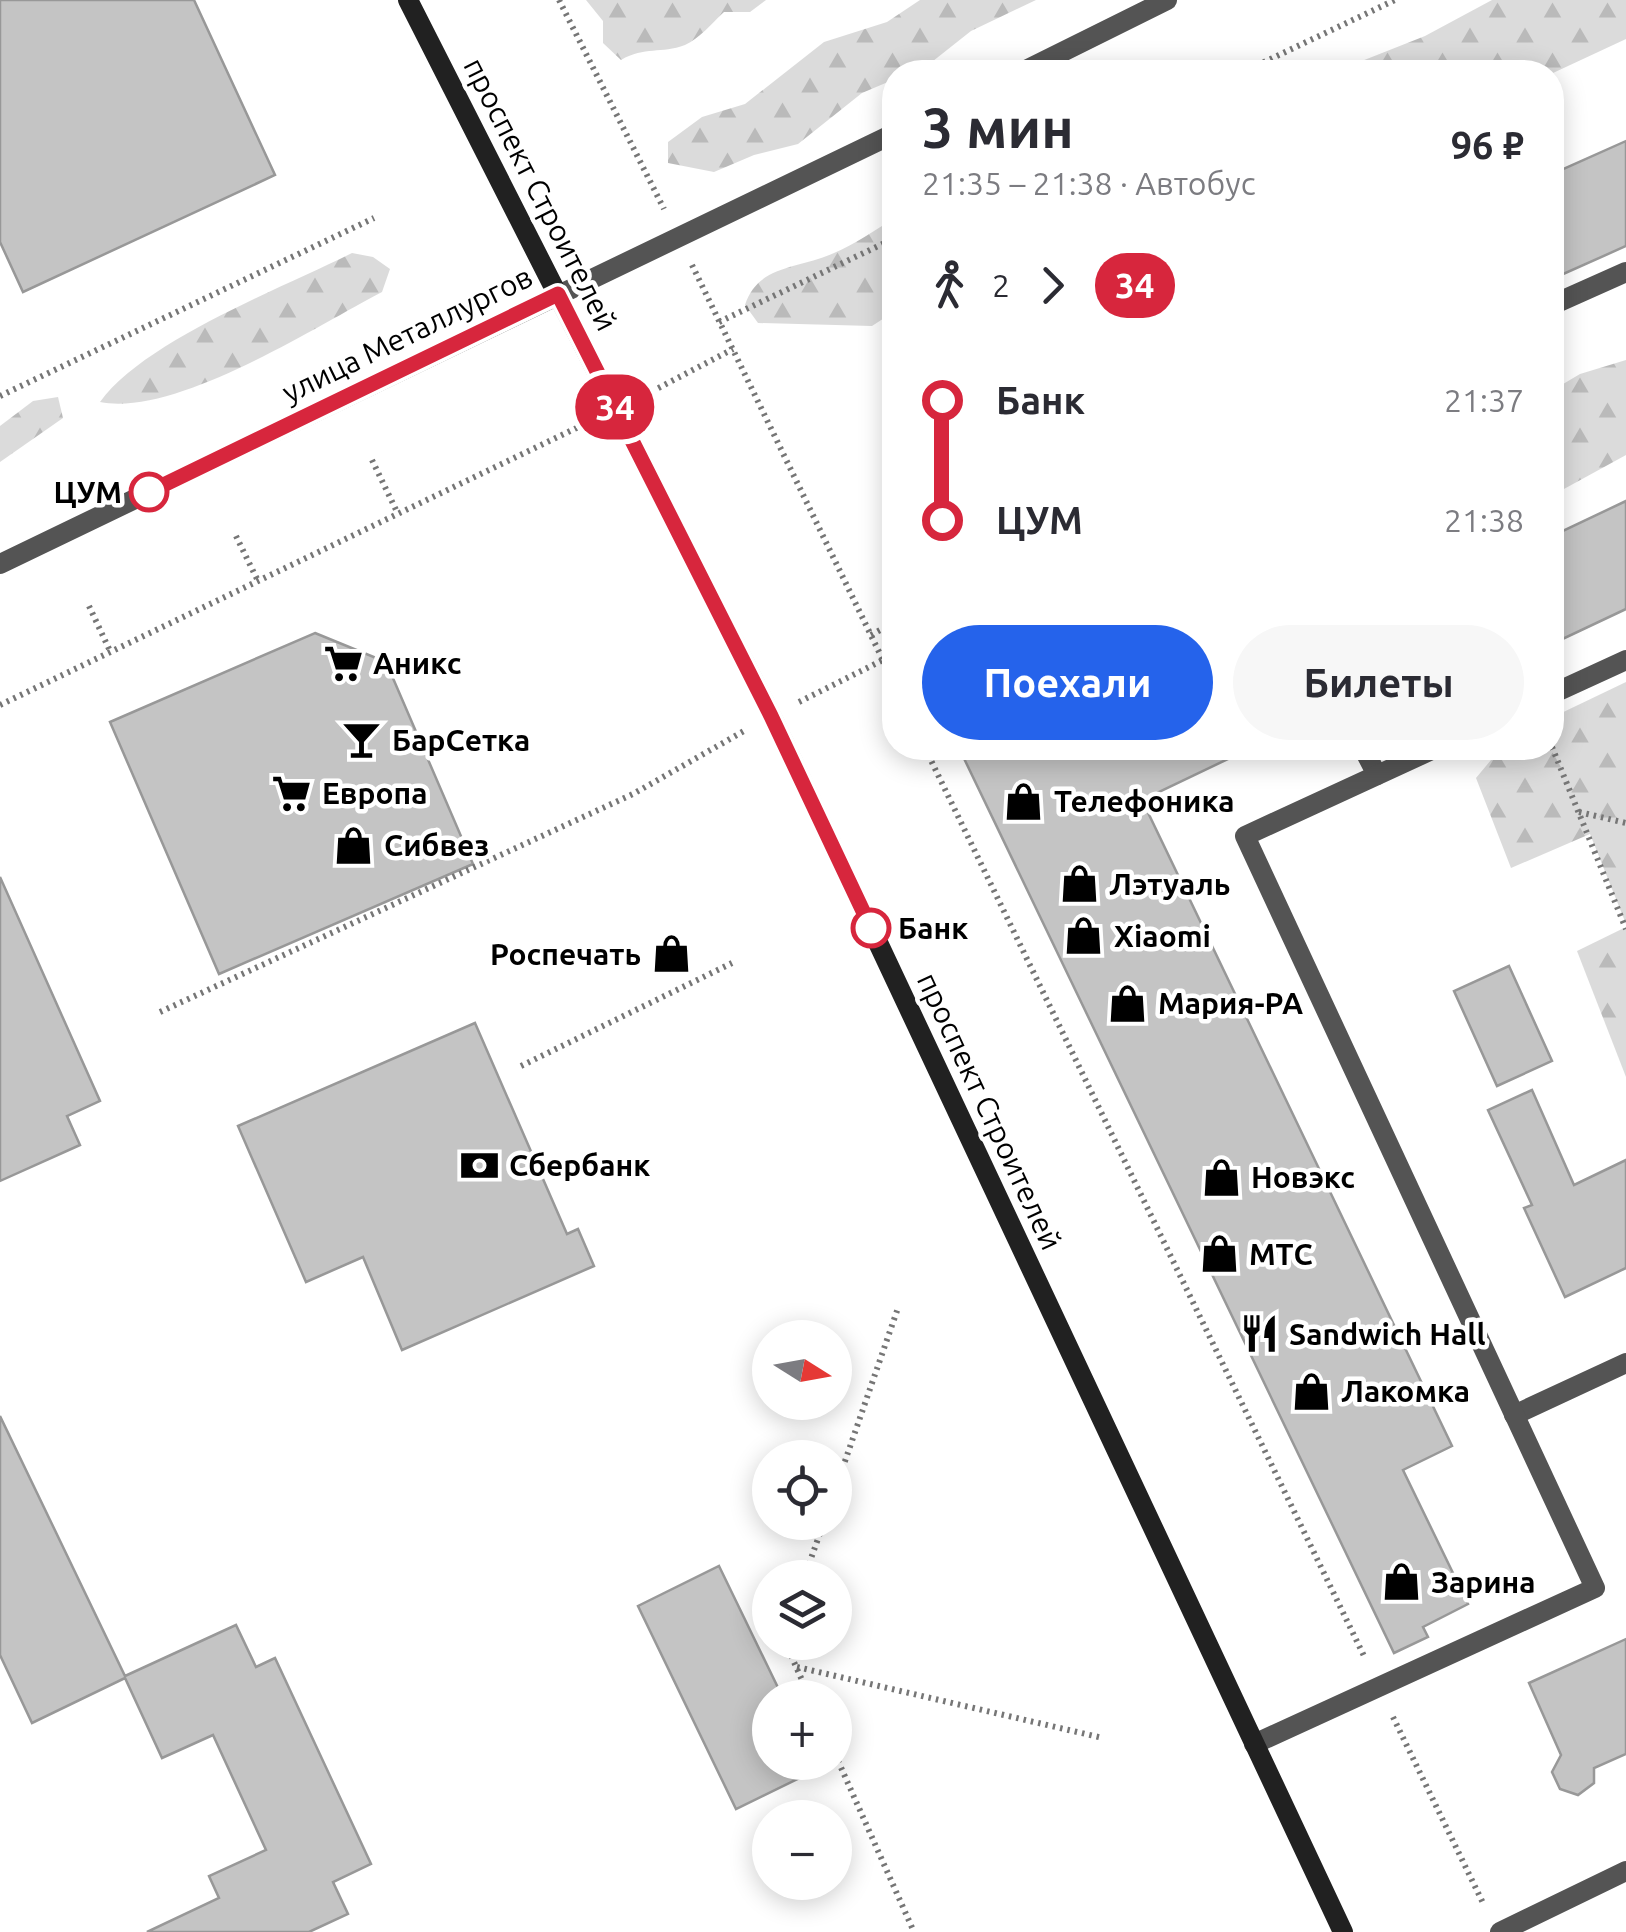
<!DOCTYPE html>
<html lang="ru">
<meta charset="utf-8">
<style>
:root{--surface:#fff;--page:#f7f7f7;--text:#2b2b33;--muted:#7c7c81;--accent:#2563eb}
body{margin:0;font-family:Ubuntu,sans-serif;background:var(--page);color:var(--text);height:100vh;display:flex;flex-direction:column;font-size:38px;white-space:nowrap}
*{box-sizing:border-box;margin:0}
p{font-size:32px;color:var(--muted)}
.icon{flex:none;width:55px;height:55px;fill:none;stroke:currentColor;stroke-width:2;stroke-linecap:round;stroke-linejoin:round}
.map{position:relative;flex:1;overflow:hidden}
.panel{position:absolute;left:882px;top:60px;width:682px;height:700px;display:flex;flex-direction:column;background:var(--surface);border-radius:40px;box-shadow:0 5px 25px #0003}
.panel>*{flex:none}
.badge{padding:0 20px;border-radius:32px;font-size:35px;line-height:65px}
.needle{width:65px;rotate:101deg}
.tools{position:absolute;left:752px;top:1320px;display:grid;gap:20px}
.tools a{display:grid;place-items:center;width:100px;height:100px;border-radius:50%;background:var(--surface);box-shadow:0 5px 25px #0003;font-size:50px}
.map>.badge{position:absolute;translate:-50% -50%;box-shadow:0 0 0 5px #fff}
.legs{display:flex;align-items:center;gap:15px;height:110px;padding:0 40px;font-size:32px}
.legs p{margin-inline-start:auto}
.overview{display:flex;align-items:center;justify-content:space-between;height:170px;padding:0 40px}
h1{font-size:55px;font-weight:700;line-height:75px}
.primary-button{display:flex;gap:20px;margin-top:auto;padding:20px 40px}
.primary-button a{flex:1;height:115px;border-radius:60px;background:var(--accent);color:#fff;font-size:40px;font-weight:700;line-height:115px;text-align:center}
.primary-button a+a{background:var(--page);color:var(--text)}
ul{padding:0 40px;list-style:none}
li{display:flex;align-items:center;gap:35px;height:120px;font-size:38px}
li i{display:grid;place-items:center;width:15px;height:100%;margin:0 12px;background:currentColor}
li i::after{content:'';width:25px;height:25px;margin:-12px;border:8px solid;border-radius:50%;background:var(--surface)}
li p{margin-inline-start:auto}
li:first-child i{background:linear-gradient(#0000 50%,currentColor 0)}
li:last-child i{background:linear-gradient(currentColor 50%,#0000 0)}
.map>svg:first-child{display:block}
.forest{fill:url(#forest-firs)}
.building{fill:#c4c4c4;stroke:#989898;stroke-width:2.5}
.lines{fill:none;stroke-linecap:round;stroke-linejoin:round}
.path{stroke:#767676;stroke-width:6;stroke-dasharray:2.5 5;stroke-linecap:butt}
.lane{stroke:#545454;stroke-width:20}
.street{stroke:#545454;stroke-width:20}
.secondary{stroke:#212121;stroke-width:20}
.line-1-casing{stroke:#fff;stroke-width:22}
.line-1{stroke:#d7263d;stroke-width:15}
.stop-1-dot{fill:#fff;stroke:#d7263d;stroke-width:5}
.labels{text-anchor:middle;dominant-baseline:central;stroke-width:9;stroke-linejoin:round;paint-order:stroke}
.street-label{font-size:30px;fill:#000;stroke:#fff}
.stop-label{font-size:30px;font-weight:bold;fill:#000;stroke:#fff;text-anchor:end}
.poi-label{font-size:30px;font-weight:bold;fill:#000;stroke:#fff;text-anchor:start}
</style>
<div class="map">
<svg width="1626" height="1932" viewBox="0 0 1626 1932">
<defs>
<pattern id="forest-firs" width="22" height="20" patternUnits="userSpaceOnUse" patternTransform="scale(2.5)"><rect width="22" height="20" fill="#dbdbdb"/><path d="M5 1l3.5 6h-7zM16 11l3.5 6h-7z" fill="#bababa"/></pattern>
</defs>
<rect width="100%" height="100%" fill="#fff"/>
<!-- forest -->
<g class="forest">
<path d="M 586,0 L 766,0 L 750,12 L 724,12 C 712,23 699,39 685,45 C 661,54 645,46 621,60 L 603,43 L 603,21 Z"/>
<path d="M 920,0 L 1036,0 L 971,31 L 928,65 L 895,72 L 895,79 L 862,93 L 798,144 L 754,155 L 714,172 L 668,163 L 668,142 L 702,117 L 745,104 L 824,42 L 887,22 Z"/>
<path d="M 1492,0 L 1626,0 L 1626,39 L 1553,73 L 1334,72 L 1425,36 Z"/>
<path d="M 895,218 L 895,311 L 872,326 L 758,323 L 745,305 C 758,264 800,269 834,253 C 855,244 875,230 895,218 Z"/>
<path d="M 352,253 L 373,257 L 390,269 L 382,292 C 313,328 175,417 100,402 C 144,341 282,288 352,253 Z"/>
<path d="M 1626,360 L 1626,455 L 1553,495 L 1553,390 L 1580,374 Z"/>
<path d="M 58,397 L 63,418 L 0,462 L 0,426 L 33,401 Z"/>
<path d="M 1626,682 L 1626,924 L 1590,834 L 1511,868 L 1476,778 L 1501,748 L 1552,748 L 1553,717 Z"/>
<path d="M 1626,927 L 1626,1077 L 1577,951 Z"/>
</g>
<!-- building -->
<g class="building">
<path d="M 0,0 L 194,0 L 275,175 L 23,292 L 0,242 Z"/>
<path d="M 1626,141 L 1626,246 L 1552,279 L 1552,174 Z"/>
<path d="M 1626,501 L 1626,609 L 1552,644 L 1552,536 Z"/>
<path d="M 315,633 L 386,662 L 473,864 L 219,974 L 110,722 Z"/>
<path d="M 959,748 L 1251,748 L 1142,800 L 1452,1446 L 1403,1470 L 1468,1604 L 1423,1627 L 1428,1637 L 1394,1653 Z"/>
<path d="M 0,877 L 100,1101 L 67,1116 L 80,1145 L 0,1181 Z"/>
<path d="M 1509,966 L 1552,1061 L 1497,1086 L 1454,991 Z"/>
<path d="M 475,1023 L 567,1234 L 578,1229 L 594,1266 L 402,1350 L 363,1257 L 306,1282 L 238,1126 Z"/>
<path d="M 1532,1090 L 1574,1185 L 1626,1160 L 1626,1268 L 1565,1297 L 1524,1208 L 1532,1205 L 1488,1110 Z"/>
<path d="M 0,1416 L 125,1676 L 236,1625 L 256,1667 L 275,1658 L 371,1864 L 333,1882 L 348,1914 L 309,1932 L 147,1932 L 219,1898 L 209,1876 L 266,1850 L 213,1735 L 162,1758 L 125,1678 L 32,1723 L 0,1655 Z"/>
<path d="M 719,1566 L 783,1698 L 770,1698 L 770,1762 L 815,1762 L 818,1769 L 736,1809 L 638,1606 Z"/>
<path d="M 1626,1639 L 1626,1754 L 1594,1768 L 1594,1783 L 1578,1795 L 1560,1789 L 1552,1772 L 1561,1755 L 1529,1683 Z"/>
</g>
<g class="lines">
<!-- path -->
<g class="path">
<path d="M 559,0 L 664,209"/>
<path d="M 1243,72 L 1395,0"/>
<path d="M 692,265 L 895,685"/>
<path d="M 719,322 L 895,238"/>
<path d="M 645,395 L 733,349"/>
<path d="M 0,396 L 374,218"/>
<path d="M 372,460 L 397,512"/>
<path d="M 236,536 L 257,579"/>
<path d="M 89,606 L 110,651"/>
<path d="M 871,635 L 895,622"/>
<path d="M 799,702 L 883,660"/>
<path d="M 0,705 L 589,422"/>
<path d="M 1552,747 L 1626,929"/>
<path d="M 925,748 L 1364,1656"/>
<path d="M 1579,812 L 1626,823"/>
<path d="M 160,1012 L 633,794 L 744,731"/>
<path d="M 521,1066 L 732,963"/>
<path d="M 835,1490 L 898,1308"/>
<path d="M 804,1578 L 824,1522"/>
<path d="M 785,1642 L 810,1698"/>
<path d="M 797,1667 L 1103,1738"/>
<path d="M 1393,1717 L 1483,1903"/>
<path d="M 835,1754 L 914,1932"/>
</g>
<!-- lane -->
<g class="lane">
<path d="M 1552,305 L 1626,272"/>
<path d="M 1552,694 L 1626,660"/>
<path d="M 1363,748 L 1377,775"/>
<path d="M 1514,1415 L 1626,1363"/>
<path d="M 1254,1744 L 1595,1588 L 1245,836 L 1436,748"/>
<path d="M 1500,1932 L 1626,1871"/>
</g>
<!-- street -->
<g class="street">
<path d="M 1022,72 L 1167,0"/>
<path d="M 0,564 L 895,133"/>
</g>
<!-- secondary -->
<path class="secondary" d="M 408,0 L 771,715 L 1343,1932"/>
</g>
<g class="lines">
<defs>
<path id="line-1" d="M 149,492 L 558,294 L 771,716 L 871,928"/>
</defs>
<!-- line-1 casing -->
<use href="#line-1" class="line-1-casing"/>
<!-- line-1 -->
<use href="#line-1" class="line-1"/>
</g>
<!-- icons -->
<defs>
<symbol id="supermarket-bare" viewBox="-9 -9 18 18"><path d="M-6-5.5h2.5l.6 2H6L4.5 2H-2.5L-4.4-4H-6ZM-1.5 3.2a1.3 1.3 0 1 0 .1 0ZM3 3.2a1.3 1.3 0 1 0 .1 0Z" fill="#000" stroke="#fff" stroke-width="2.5" paint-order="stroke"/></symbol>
<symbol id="bar-bare" viewBox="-9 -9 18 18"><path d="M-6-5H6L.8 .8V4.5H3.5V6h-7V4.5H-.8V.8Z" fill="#000" stroke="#fff" stroke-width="2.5" paint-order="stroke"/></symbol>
<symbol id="shop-bare" viewBox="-9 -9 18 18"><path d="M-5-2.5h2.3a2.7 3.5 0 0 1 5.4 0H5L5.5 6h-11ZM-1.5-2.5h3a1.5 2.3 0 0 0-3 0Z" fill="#000" stroke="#fff" stroke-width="2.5" paint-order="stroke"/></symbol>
<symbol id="bank-bare" viewBox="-9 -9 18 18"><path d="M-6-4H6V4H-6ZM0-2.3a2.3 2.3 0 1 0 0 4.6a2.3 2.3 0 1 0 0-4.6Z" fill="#000" stroke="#fff" stroke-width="2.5" paint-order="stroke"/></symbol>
<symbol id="restaurant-bare" viewBox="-9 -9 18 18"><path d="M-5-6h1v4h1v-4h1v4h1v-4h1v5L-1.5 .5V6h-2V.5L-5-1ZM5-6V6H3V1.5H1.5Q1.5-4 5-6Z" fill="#000" stroke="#fff" stroke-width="2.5" paint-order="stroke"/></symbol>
</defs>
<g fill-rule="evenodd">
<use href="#supermarket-bare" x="316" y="636" width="55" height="55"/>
<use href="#bar-bare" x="334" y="712" width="55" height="55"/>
<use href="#supermarket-bare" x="264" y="766" width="55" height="55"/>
<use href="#shop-bare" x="996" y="774" width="55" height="55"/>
<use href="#shop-bare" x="326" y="818" width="55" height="55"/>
<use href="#shop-bare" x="1052" y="856" width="55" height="55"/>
<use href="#shop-bare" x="1056" y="908" width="55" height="55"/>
<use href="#shop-bare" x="644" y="926" width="55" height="55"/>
<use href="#shop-bare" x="1100" y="976" width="55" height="55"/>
<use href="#bank-bare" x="452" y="1138" width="55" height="55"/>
<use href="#shop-bare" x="1194" y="1150" width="55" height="55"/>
<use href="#shop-bare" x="1192" y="1226" width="55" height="55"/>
<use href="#restaurant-bare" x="1232" y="1306" width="55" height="55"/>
<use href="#shop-bare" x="1284" y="1364" width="55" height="55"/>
<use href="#shop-bare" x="1374" y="1554" width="55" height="55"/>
</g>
<!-- markers -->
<g class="stop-1-dot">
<circle cx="149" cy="492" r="18"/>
<circle cx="871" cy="928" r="18"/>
</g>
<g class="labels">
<!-- street labels -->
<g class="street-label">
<text transform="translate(541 194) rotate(63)">проспект Строителей</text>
<text transform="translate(407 334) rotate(-26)">улица Металлургов</text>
<text transform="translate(990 1111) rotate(65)">проспект Строителей</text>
</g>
<!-- stop labels -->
<g class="stop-label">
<text x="122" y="492">ЦУМ</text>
<text x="898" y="928" text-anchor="start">Банк</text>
</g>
<!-- poi labels -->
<g class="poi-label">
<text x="373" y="663">Аникс</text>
<text x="392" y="740">БарСетка</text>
<text x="322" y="793">Европа</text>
<text x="1054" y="801">Телефоника</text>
<text x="384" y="845">Сибвез</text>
<text x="1109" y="884">Лэтуаль</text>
<text x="1114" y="936">Xiaomi</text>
<text x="641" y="954" text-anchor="end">Роспечать</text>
<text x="1158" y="1003">Мария-РА</text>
<text x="509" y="1165">Сбербанк</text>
<text x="1251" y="1177">Новэкс</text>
<text x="1249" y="1254">МТС</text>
<text x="1289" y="1334">Sandwich Hall</text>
<text x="1341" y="1391">Лакомка</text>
<text x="1431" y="1582">Зарина</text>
</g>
</g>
</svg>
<div class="tools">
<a><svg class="needle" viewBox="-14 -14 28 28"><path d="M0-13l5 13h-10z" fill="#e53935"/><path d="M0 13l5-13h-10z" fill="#7c7c81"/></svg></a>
<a><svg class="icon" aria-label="locate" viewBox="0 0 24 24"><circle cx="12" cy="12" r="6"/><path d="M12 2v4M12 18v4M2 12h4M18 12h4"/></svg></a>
<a><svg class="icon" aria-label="layers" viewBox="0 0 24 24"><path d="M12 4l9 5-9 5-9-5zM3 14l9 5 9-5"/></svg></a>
<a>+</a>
<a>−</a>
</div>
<b class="badge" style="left:615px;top:407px;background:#d7263d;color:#fff">34</b>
<section class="panel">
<div class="overview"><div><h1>3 мин</h1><p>21:35 – 21:38 · Автобус</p></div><b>96 ₽</b></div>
<div class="legs"><svg class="icon" aria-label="walk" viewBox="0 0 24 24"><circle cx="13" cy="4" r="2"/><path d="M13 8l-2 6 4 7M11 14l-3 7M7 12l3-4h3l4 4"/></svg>2<svg class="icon" aria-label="forward" viewBox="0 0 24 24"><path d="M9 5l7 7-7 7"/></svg><b class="badge" style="background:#d7263d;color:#fff">34</b></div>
<ul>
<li><i style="color:#d7263d"></i><b>Банк</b><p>21:37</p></li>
<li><i style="color:#d7263d"></i><b>ЦУМ</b><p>21:38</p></li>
</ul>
<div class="primary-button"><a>Поехали</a><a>Билеты</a></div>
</section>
</div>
